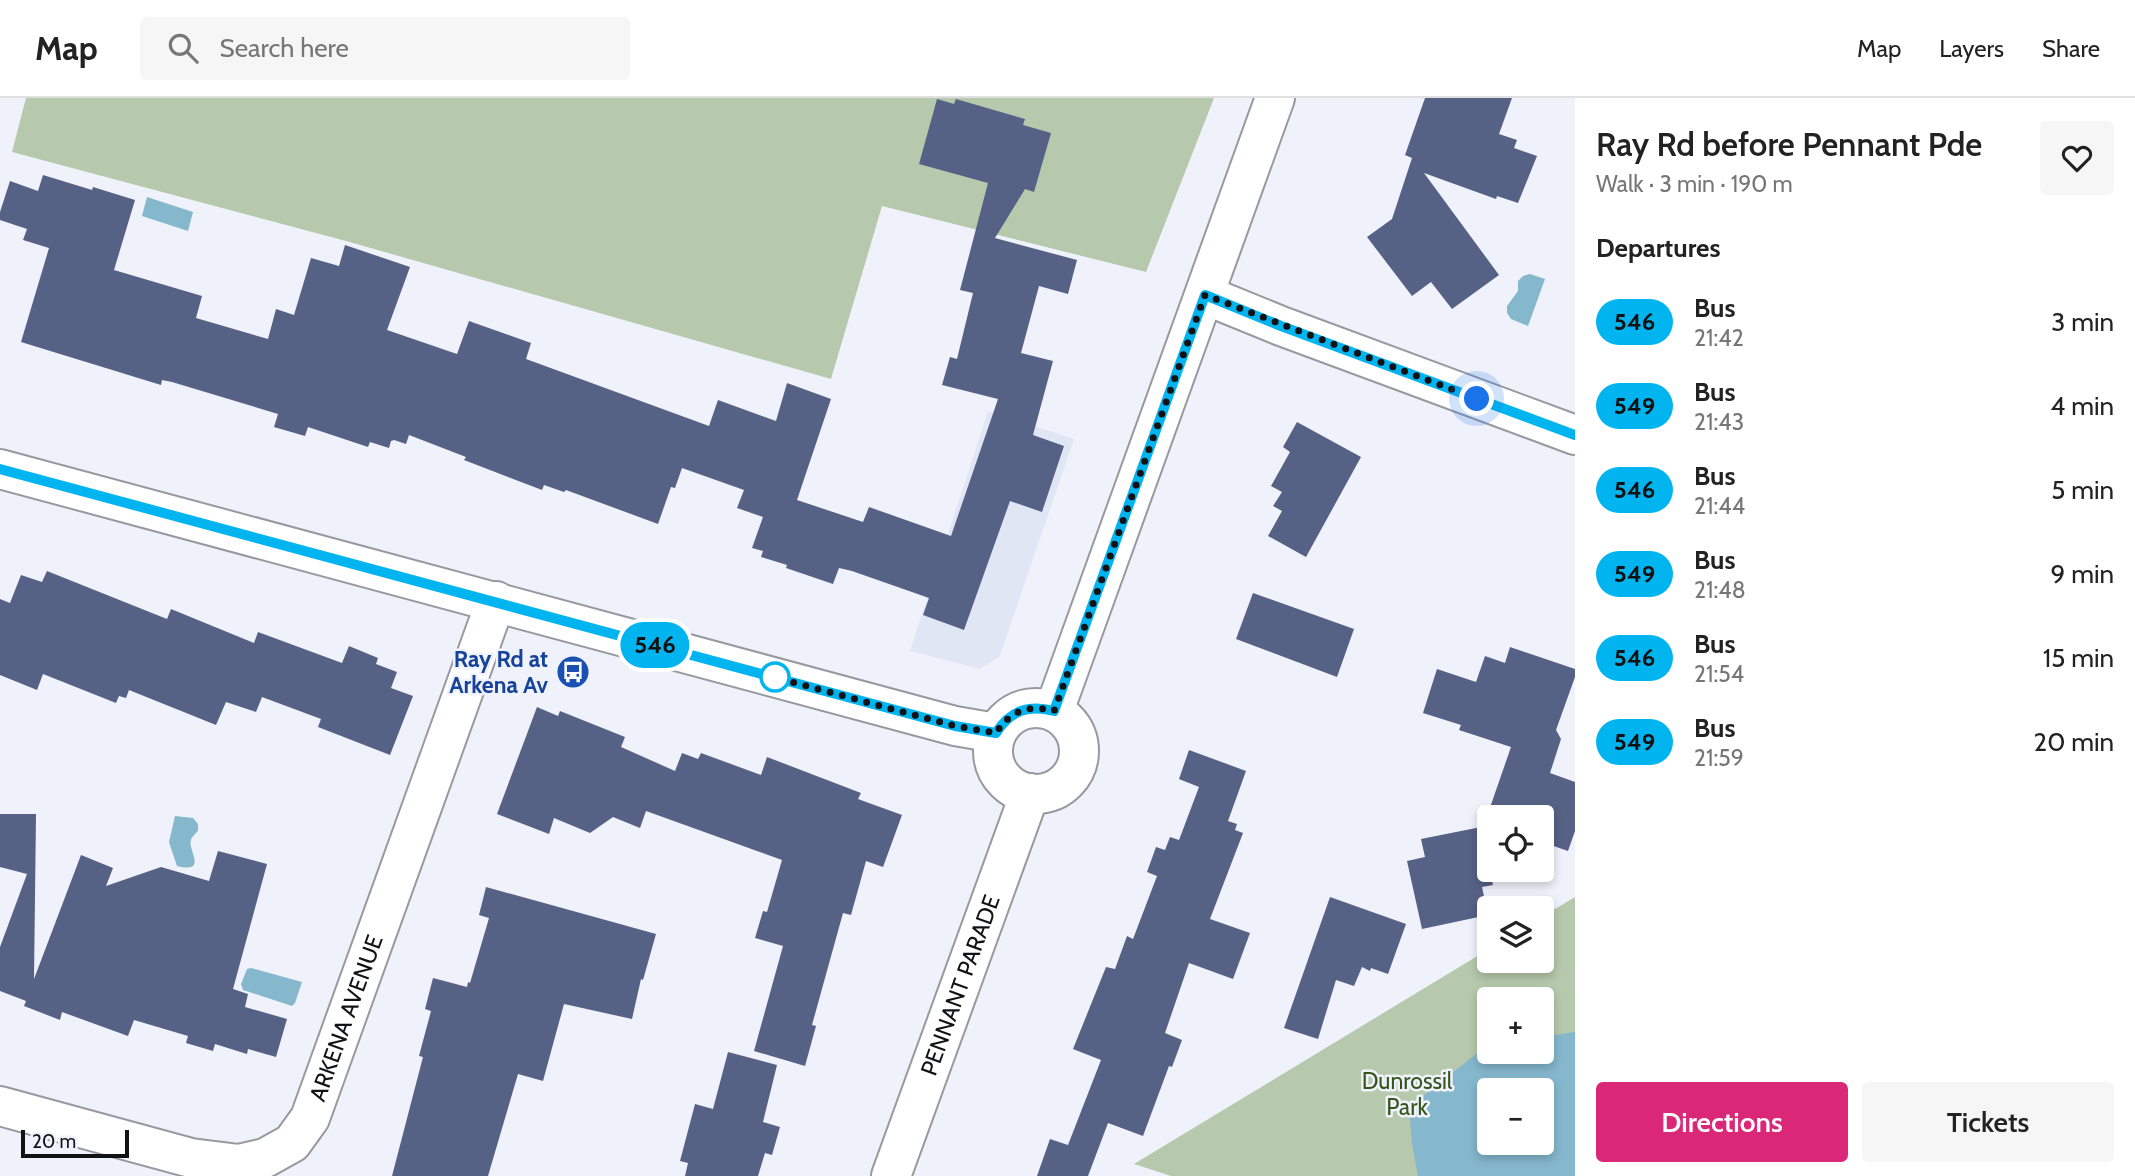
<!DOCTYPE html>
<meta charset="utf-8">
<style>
:root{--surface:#fff;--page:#f6f6f6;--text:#222;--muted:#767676;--line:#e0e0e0;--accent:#db2777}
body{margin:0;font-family:Cabin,sans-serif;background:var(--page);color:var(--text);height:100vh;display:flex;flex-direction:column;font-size:26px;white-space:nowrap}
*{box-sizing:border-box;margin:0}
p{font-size:23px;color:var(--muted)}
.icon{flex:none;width:38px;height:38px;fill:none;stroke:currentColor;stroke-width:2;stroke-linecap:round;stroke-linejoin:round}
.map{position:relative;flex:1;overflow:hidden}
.sheet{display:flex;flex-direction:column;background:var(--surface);width:560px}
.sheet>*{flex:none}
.badge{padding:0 14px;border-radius:23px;font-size:24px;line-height:46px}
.fabs{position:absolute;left:1477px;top:707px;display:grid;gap:14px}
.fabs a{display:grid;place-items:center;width:77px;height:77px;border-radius:7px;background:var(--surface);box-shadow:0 4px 10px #0003;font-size:35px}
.scale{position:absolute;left:21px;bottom:18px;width:108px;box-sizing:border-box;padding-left:7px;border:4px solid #111215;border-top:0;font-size:19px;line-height:24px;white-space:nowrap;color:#111215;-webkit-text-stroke:5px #f0f2fb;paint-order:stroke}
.you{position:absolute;width:35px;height:35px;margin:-18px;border:5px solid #fff;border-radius:50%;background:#1a73e8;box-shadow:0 0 0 10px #1a73e833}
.map>.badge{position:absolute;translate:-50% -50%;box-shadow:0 0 0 4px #fff}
h2{padding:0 21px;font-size:26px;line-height:63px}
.round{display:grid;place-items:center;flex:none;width:74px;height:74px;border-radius:7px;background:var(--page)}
.headline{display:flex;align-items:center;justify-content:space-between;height:119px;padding:0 21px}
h1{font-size:33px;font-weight:600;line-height:52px}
.action{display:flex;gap:14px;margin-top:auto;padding:14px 21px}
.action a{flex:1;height:80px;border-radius:7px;background:var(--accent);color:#fff;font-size:28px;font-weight:600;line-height:80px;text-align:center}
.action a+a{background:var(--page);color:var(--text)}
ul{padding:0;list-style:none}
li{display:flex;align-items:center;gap:21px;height:84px;padding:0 21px}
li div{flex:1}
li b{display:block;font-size:26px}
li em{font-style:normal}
li .badge{min-width:77px;font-weight:700;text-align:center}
header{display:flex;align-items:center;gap:42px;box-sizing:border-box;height:98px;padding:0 35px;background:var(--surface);border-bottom:2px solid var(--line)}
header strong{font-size:33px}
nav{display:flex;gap:38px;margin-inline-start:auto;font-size:24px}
.search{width:490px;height:63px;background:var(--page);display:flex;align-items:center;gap:18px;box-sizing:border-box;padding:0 24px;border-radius:7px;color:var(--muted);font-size:26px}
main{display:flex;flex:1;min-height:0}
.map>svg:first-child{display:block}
.built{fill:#e1e6f5}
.green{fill:#b6c9ac;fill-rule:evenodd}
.water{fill:#85b7cd;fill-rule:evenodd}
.building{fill:#566186}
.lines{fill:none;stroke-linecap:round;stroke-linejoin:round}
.minor-casing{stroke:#9799a1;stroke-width:42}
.minor{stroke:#fff;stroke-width:38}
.line-casing{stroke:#fff;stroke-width:16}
.line{stroke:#00b5ef;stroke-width:10}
.walk{stroke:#111215;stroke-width:7;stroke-dasharray:0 12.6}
.stop-dot{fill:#fff;stroke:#00b5ef;stroke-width:3.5}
.labels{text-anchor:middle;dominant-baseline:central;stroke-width:5;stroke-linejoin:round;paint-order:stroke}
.transit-label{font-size:23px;font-weight:bold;fill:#164399;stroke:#f0f2fb;text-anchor:end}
.street-label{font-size:23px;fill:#111215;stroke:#f0f2fb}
.park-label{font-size:23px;fill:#35551d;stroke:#f0f2fb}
</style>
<header>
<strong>Map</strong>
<div class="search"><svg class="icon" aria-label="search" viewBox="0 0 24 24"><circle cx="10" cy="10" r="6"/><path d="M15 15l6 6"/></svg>Search here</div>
<nav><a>Map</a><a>Layers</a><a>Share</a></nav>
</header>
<main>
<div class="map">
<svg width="1575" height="1078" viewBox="0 0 1575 1078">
<rect width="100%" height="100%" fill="#f0f2fb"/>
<!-- built -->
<path class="built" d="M 988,313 L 1074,341 L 1000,558 L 980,571 L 910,553 Z"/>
<!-- green -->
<g class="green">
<path d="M 26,0 L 1214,0 L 1146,174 L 882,108 L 831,281 L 346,143 L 12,54 Z"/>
<path d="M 1575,799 L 1575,1078 L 1171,1078 L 1134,1066 L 1489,851 L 1489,863 L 1542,863 L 1542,819 ZM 1489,901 L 1542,901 L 1542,954 L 1489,954 ZM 1489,992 L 1542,992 L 1542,1045 L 1489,1045 Z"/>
</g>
<!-- water -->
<g class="water">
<path d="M 147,99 L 193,114 L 188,133 L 142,118 Z"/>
<path d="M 1530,176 L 1545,181 L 1528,228 L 1511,221 L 1507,215 L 1507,208 L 1518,193 L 1518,183 L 1523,178 Z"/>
<path d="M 175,718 L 193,720 L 198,726 L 198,732 C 196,736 192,738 191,742 C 187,751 209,776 177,768 L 169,744 Z"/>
<path d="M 251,870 L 302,884 L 295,905 L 292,908 L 243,892 L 241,886 L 247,871 Z"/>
<path d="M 1575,934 L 1575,1078 L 1418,1078 L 1412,1046 L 1409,1009 L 1485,949 L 1489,949 L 1489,954 L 1542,954 L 1542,939 ZM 1489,992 L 1542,992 L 1542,1045 L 1489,1045 Z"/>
</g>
<!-- building -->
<g class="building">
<path d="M 1425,0 L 1512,0 L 1499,36 L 1517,42 L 1514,50 L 1537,58 L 1518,105 L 1497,98 L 1496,101 L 1424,75 L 1499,177 L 1452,211 L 1431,184 L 1412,198 L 1367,139 L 1392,121 L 1412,60 L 1405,57 Z"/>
<path d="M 937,1 L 954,6 L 956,1 L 1025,21 L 1023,27 L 1051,35 L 1034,94 L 1025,91 L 995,140 L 1077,162 L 1068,196 L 1039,188 L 1021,255 L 1053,263 L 1033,337 L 1064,348 L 1042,414 L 1010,403 L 964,532 L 923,517 L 929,500 L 852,473 L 839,470 L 833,486 L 786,470 L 787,467 L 761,459 L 763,453 L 752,450 L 763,419 L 737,410 L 744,392 L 682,370 L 675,390 L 671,389 L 658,426 L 566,392 L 564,394 L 544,387 L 542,392 L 464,362 L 466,359 L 409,337 L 406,346 L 394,342 L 391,343 L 389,350 L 370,344 L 368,349 L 308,329 L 305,338 L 274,329 L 278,316 L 172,284 L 162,282 L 161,287 L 21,244 L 49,150 L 23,142 L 27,131 L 0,122 L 0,114 L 10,83 L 38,93 L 43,77 L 92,92 L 93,89 L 135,102 L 114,172 L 202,198 L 196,220 L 268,241 L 276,211 L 294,217 L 311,160 L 339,168 L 345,147 L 410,169 L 387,232 L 457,256 L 469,223 L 531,245 L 526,261 L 709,328 L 718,302 L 776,323 L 787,285 L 831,301 L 797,402 L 863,424 L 869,409 L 951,438 L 998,301 L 942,287 L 950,259 L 957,261 L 973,195 L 960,192 L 988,85 L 919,66 Z"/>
<path d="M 1297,324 L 1361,359 L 1306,459 L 1268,438 L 1282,413 L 1273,408 L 1282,394 L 1271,388 L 1290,354 L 1283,349 Z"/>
<path d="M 47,473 L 167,521 L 171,511 L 254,545 L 258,534 L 342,565 L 349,548 L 378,560 L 376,566 L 397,574 L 391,590 L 413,598 L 390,657 L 318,629 L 321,621 L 262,599 L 256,614 L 226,604 L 216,627 L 129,592 L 126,600 L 119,598 L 116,605 L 43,576 L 37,592 L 0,577 L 0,501 L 10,505 L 21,477 L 42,484 Z"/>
<path d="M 1253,495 L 1354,531 L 1337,579 L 1236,541 Z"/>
<path d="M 1510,549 L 1575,571 L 1575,579 L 1556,632 L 1561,641 L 1550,675 L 1575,684 L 1575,733 L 1568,753 L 1542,744 L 1542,719 L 1489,719 L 1489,725 L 1485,724 L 1511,649 L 1459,632 L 1461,627 L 1423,615 L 1437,571 L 1476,584 L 1485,558 L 1505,565 Z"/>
<path d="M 537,609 L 558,618 L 560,613 L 625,639 L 621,649 L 675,673 L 682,655 L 698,661 L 701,655 L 761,677 L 767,659 L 861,695 L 858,701 L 902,717 L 883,769 L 866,763 L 851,817 L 843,815 L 812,927 L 816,928 L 805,968 L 754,953 L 783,848 L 755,840 L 763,813 L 767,814 L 782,762 L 646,713 L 640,730 L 613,719 L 590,735 L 554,720 L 549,736 L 497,716 Z"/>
<path d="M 1189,652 L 1246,673 L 1228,723 L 1237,726 L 1235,732 L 1243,735 L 1210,821 L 1250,835 L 1233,881 L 1189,865 L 1165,935 L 1182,942 L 1172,969 L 1169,968 L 1143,1038 L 1108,1025 L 1088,1078 L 1037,1078 L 1050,1041 L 1068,1047 L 1101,962 L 1073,951 L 1106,869 L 1115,871 L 1127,838 L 1133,841 L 1157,778 L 1147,774 L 1156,749 L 1165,752 L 1170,739 L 1179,742 L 1199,689 L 1179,681 Z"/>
<path d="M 0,716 L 36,716 L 34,881 L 81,757 L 113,770 L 106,788 L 161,769 L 209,783 L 218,753 L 267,766 L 233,891 L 248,896 L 245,909 L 287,921 L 276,959 L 248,951 L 247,956 L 215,946 L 213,953 L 186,945 L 188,938 L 134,922 L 128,938 L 62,914 L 60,922 L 24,908 L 26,903 L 0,893 L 0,849 L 27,776 L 0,769 Z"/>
<path d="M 1481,729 L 1493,787 L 1482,789 L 1488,817 L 1422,831 L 1407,763 L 1425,759 L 1421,741 Z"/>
<path d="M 486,789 L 656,836 L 643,882 L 641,881 L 632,921 L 564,906 L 543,983 L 518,976 L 488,1078 L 392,1078 L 423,959 L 419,958 L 431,913 L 425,911 L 433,880 L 467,889 L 468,884 L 470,885 L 489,820 L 479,817 Z"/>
<path d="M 1330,799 L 1406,826 L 1388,876 L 1371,870 L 1370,873 L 1362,869 L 1354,888 L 1336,882 L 1318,941 L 1284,930 Z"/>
<path d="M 728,954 L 777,967 L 763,1024 L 780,1029 L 772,1057 L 765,1055 L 758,1078 L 685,1078 L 688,1065 L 680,1063 L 695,1006 L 713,1011 Z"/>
</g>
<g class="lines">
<defs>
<g id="minor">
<path d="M 1205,197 L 1281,228 L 1575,337"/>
<path d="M 0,371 L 955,628 L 996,635"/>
<circle cx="1036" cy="653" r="43"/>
<path d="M 1054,613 L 1275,0"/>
<path id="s1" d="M 0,1008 L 191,1060 L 239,1066 L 265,1060 L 292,1045 L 310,1020 L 496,503"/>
<path id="s2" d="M 891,1078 L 1030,695"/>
</g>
</defs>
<!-- minor casing -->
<use href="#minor" class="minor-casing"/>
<!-- minor -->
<use href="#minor" class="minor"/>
</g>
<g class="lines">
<defs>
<path id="line" d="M 0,371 L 955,628 L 996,635 C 1010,613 1028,606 1054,613 L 1205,197 L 1281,228 L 1575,337"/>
</defs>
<!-- line casing -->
<use href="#line" class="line-casing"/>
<!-- line -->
<use href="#line" class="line"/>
<!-- walk -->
<path class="walk" d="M 775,579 L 766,577 L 955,628 L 996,635 C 1010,613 1028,606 1054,613 L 1205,197 L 1477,301"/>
</g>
<!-- icons -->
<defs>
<symbol id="bus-disc" viewBox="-11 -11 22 22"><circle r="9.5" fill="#1a4fb4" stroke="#f0f2fb"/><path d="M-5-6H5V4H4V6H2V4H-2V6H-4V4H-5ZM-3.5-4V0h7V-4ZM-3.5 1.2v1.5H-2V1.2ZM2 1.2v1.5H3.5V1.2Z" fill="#fff"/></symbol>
</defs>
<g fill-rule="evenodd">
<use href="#bus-disc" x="554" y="555" width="38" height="38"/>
</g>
<!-- markers -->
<circle class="stop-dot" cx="775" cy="579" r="14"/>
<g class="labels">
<!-- transit labels -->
<g class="transit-label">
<text x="548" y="561">Ray Rd at<tspan x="548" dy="26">Arkena Av</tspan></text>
</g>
<!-- street labels -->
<g class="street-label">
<text stroke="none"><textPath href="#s2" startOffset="203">PENNANT PARADE</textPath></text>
<text stroke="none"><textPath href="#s1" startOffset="441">ARKENA AVENUE</textPath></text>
</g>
<!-- park labels -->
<g class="park-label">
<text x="1407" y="983">Dunrossil<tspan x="1407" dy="26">Park</tspan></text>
</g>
</g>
</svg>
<div class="fabs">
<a><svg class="icon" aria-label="locate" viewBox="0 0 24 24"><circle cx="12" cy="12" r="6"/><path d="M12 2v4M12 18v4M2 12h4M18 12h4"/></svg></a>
<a><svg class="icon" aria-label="layers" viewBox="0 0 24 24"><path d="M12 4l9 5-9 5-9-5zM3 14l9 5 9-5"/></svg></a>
<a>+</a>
<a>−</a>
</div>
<div class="scale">20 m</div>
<div class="you" style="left:1477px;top:301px"></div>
<b class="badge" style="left:655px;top:547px;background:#00b5ef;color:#111">546</b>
</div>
<section class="sheet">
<div class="headline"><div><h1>Ray Rd before Pennant Pde</h1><p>Walk · 3 min · 190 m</p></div><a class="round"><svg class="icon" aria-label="heart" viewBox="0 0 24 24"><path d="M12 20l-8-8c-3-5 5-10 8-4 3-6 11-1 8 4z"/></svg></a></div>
<h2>Departures</h2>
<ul>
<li><span class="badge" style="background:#00b5ef;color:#111">546</span><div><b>Bus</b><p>21:42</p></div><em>3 min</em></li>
<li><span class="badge" style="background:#00b5ef;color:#111">549</span><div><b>Bus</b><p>21:43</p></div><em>4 min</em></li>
<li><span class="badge" style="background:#00b5ef;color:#111">546</span><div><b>Bus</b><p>21:44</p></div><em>5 min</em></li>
<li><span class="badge" style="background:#00b5ef;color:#111">549</span><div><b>Bus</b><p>21:48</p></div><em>9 min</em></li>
<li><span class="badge" style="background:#00b5ef;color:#111">546</span><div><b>Bus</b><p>21:54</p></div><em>15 min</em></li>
<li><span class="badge" style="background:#00b5ef;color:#111">549</span><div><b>Bus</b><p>21:59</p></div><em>20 min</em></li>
</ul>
<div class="action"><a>Directions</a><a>Tickets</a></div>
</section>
</main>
